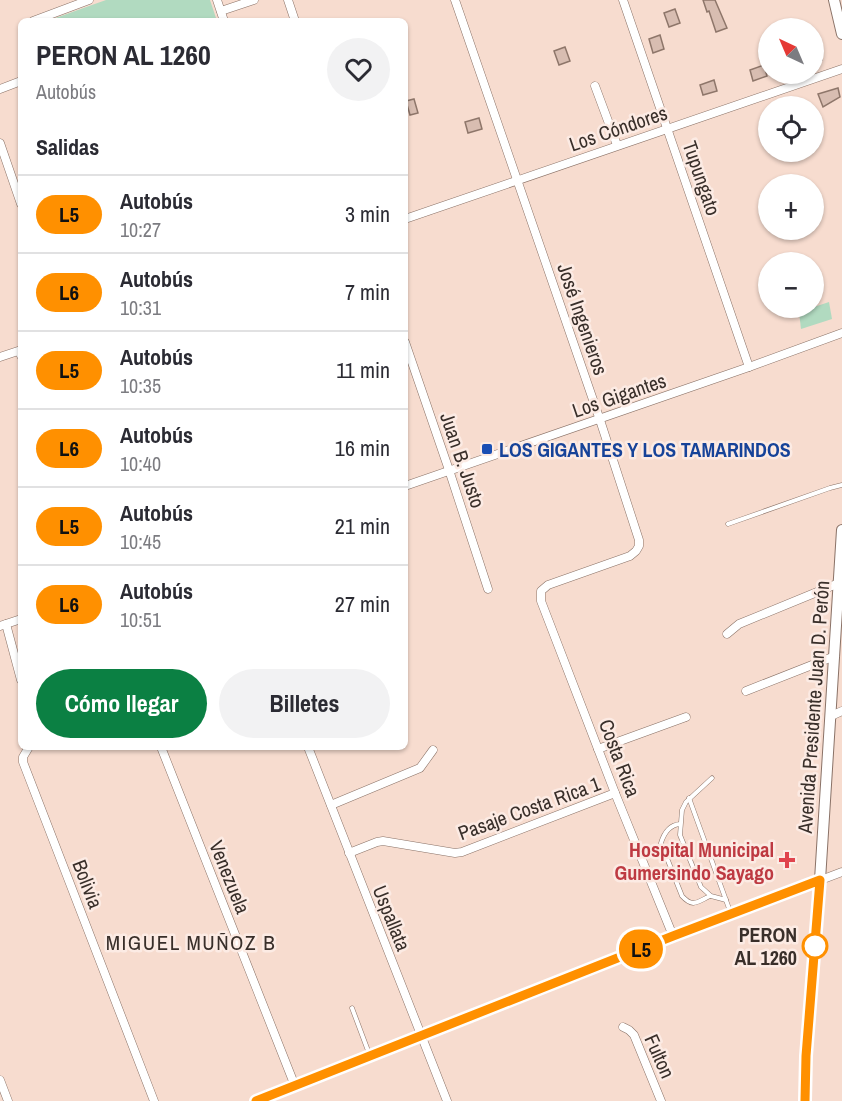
<!DOCTYPE html>
<html lang="es">
<meta charset="utf-8">
<style>
:root{--surface:#fff;--page:#f2f2f3;--text:#2b2b33;--muted:#7c7c81;--line:#e1e1e2;--accent:#0b8043}
body{margin:0;font-family:"Archivo Narrow",sans-serif;background:var(--page);color:var(--text);height:100vh;display:flex;flex-direction:column;font-size:22px;white-space:nowrap}
*{box-sizing:border-box;margin:0}
p{font-size:20px;color:var(--muted)}
.icon{flex:none;width:33px;height:33px;fill:none;stroke:currentColor;stroke-width:2;stroke-linecap:round;stroke-linejoin:round}
.map{position:relative;flex:1;overflow:hidden}
.side{position:absolute;left:18px;top:18px;width:390px;height:732px;display:flex;flex-direction:column;background:var(--surface);border-radius:9px;box-shadow:0 2px 4px #0004}
.side>*{flex:none}
.badge{padding:0 12px;border-radius:20px;font-size:21px;line-height:39px}
.needle{width:39px;rotate:316deg}
.controls{position:absolute;left:758px;top:18px;display:grid;gap:12px}
.controls a{display:grid;place-items:center;width:66px;height:66px;border-radius:50%;background:var(--surface);box-shadow:0 2px 4px #0004;font-size:30px}
.map>.badge{position:absolute;translate:-50% -50%;box-shadow:0 0 0 3px #fff}
h2{padding:0 18px;font-size:22px;line-height:54px}
.round{display:grid;place-items:center;flex:none;width:63px;height:63px;border-radius:32px;background:var(--page)}
.headline{display:flex;align-items:center;justify-content:space-between;height:102px;padding:0 18px}
h1{font-size:28px;font-weight:700;line-height:45px}
.primary-button{display:flex;gap:12px;margin-top:auto;padding:12px 18px}
.primary-button a{flex:1;height:69px;border-radius:36px;background:var(--accent);color:#fff;font-size:24px;font-weight:700;line-height:69px;text-align:center}
.primary-button a+a{background:var(--page);color:var(--text)}
ul{padding:0;list-style:none}
li{display:flex;align-items:center;gap:18px;height:78px;padding:0 18px;border-top:2px solid var(--line)}
li div{flex:1}
li b{display:block;font-size:22px}
li em{font-style:normal}
li .badge{min-width:66px;font-weight:700;text-align:center}
.map>svg:first-child{display:block}
.green{fill:#b1dac0}
.building{fill:#d8bdb1;stroke:#8e766a;stroke-width:1.5}
.lines{fill:none;stroke-linecap:round;stroke-linejoin:round}
.service-casing{stroke:#8a7267;stroke-width:5}
.minor-casing{stroke:#8a7267;stroke-width:9}
.secondary-casing{stroke:#8a7267;stroke-width:12}
.service{stroke:#fff;stroke-width:4}
.minor{stroke:#fff;stroke-width:8}
.secondary{stroke:#fff;stroke-width:10}
.line-casing{stroke:#fff;stroke-width:14}
.line{stroke:#ff9000;stroke-width:9}
.transit-dot{fill:#1a4fb4;stroke:#fcebe4;stroke-width:2}
.health-dot{fill:#e0444e;stroke:#fcebe4;stroke-width:2}
.stop-dot{fill:#fff;stroke:#ff9000;stroke-width:3}
.labels{text-anchor:middle;dominant-baseline:central;stroke-width:5;stroke-linejoin:round;paint-order:stroke}
.street-label{font-size:20px;fill:#392f2a;stroke:#fcebe4}
.transit-label{font-size:20px;font-weight:bold;fill:#164399;stroke:#fcebe4;text-anchor:start}
.health-label{font-size:20px;font-weight:bold;fill:#be3a42;stroke:#fcebe4;text-anchor:end}
.stop-label{font-size:20px;font-weight:bold;fill:#392f2a;stroke:#fcebe4;text-anchor:end}
.neighbourhood-label{font-size:21px;letter-spacing:1.5px;fill:#392f2a;stroke:#fcebe4}
</style>
<div class="map">
<svg width="842" height="1101" viewBox="0 0 842 1101">
<rect width="100%" height="100%" fill="#f7dccf"/>
<!-- green -->
<g class="green">
<path d="M 106,0 L 210,0 L 217,21 L 47,21 Z"/>
<path d="M 829,302 L 832,319 L 801,329 L 799,312 Z"/>
</g>
<!-- building -->
<g class="building">
<path d="M 703,0 L 715,0 L 727,28 L 716,32 L 709,11 L 707,12 Z"/>
<path d="M 675,9 L 680,23 L 669,27 L 664,13 Z"/>
<path d="M 660,35 L 664,49 L 653,53 L 649,39 Z"/>
<path d="M 813,39 L 814,39 L 822,60 L 813,63 Z"/>
<path d="M 565,47 L 570,61 L 559,65 L 554,51 Z"/>
<path d="M 764,65 L 767,76 L 753,81 L 750,70 Z"/>
<path d="M 714,80 L 717,91 L 703,95 L 700,85 Z"/>
<path d="M 838,88 L 840,97 L 823,107 L 818,94 Z"/>
<path d="M 414,99 L 418,113 L 410,115 L 406,101 Z"/>
<path d="M 479,118 L 482,129 L 468,133 L 465,122 Z"/>
</g>
<g class="lines">
<defs>
<g id="service">
<path d="M 17,352 L 21,360"/>
<path d="M 728,524 L 830,488 L 842,485"/>
<path d="M 712,778 L 686,802 L 682,810 L 680,835 L 701,887 L 711,896 L 726,900"/>
<path d="M 689,798 L 731,914"/>
<path d="M 680,824 C 669,825 664,833 661,843 L 682,896 C 693,908 697,902 710,896"/>
<path d="M 352,1008 L 370,1056"/>
</g>
<g id="minor">
<path d="M 217,0 L 224,21"/>
<path d="M 288,0 L 295,21"/>
<path d="M 455,0 L 600,420 L 639,540 L 639,546 L 636,551 L 630,556 L 548,585 L 541,591 L 541,601 L 615,793 L 673,936"/>
<path d="M 623,0 L 749,367"/>
<path d="M 221,11 L 254,0"/>
<path d="M 33,21 L 89,0"/>
<path d="M 595,86 L 617,145"/>
<path d="M 0,89 L 21,81"/>
<path d="M 0,143 L 21,204"/>
<path d="M 405,219 L 842,69"/>
<path d="M 405,342 L 449,470 L 488,589"/>
<path d="M 0,357 L 21,350"/>
<path d="M 405,486 L 749,367 L 842,333"/>
<path d="M 6,624 L 21,680"/>
<path d="M 0,626 L 21,619"/>
<path d="M 727,634 L 739,624 L 839,583"/>
<path d="M 746,691 L 835,656"/>
<path d="M 831,716 L 842,711"/>
<path d="M 29,747 L 23,757 L 23,762 L 154,1101"/>
<path d="M 161,747 L 295,1086"/>
<path d="M 308,747 L 447,1101"/>
<path d="M 598,749 L 686,717"/>
<path d="M 331,805 L 420,768 L 433,750"/>
<path d="M 349,853 L 377,842 L 383,841 L 455,853 L 462,852 L 615,793"/>
<path d="M 623,1027 L 629,1030 L 634,1035 L 661,1101"/>
<path d="M 0,1080 L 8,1101"/>
<path d="M 256,1101 L 673,936 L 842,872"/>
</g>
<g id="secondary">
<path d="M 834,0 L 842,34"/>
<path d="M 805,1101 L 806,1056 L 820,880 L 842,530"/>
</g>
</defs>
<!-- service casing -->
<use href="#service" class="service-casing"/>
<!-- minor casing -->
<use href="#minor" class="minor-casing"/>
<!-- secondary casing -->
<use href="#secondary" class="secondary-casing"/>
<!-- service -->
<use href="#service" class="service"/>
<!-- minor -->
<use href="#minor" class="minor"/>
<!-- secondary -->
<use href="#secondary" class="secondary"/>
</g>
<g class="lines">
<defs>
<path id="line" d="M 256,1101 L 673,936 L 820,880 L 806,1056 L 805,1101"/>
</defs>
<!-- line casing -->
<use href="#line" class="line-casing"/>
<!-- line -->
<use href="#line" class="line"/>
</g>
<!-- markers -->
<rect class="transit-dot" x="481" y="443" width="12" height="12" rx="3"/>
<path class="health-dot" d="M784 851h6v6h6v6h-6v6h-6v-6h-6v-6h6z"/>
<circle class="stop-dot" cx="815" cy="946" r="12"/>
<g class="labels">
<!-- street labels -->
<g class="street-label">
<text transform="translate(618 128) rotate(-19)">Los Cóndores</text>
<text transform="translate(702 178) rotate(71)">Tupungato</text>
<text transform="translate(583 319) rotate(71)">José Ingenieros</text>
<text transform="translate(619 395) rotate(-19)">Los Gigantes</text>
<text transform="translate(463 460) rotate(71)">Juan B. Justo</text>
<text transform="translate(813 707) rotate(-86)">Avenida Presidente Juan D. Perón</text>
<text transform="translate(620 758) rotate(69)">Costa Rica</text>
<text transform="translate(529 808) rotate(-20)">Pasaje Costa Rica 1</text>
<text transform="translate(230 877) rotate(68)">Venezuela</text>
<text transform="translate(88 884) rotate(69)">Bolivia</text>
<text transform="translate(392 918) rotate(68)">Uspallata</text>
<text transform="translate(660 1056) rotate(66)">Fulton</text>
</g>
<!-- transit labels -->
<g class="transit-label">
<text x="499" y="449">LOS GIGANTES Y LOS TAMARINDOS</text>
</g>
<!-- health labels -->
<g class="health-label">
<text x="774" y="849">Hospital Municipal<tspan x="774" dy="23">Gumersindo Sayago</tspan></text>
</g>
<!-- stop labels -->
<g class="stop-label">
<text x="797" y="934">PERON<tspan x="797" dy="23">AL 1260</tspan></text>
</g>
<!-- neighbourhood labels -->
<g class="neighbourhood-label">
<text x="191" y="942">MIGUEL MUÑOZ B</text>
</g>
</g>
</svg>
<div class="controls">
<a><svg class="needle" viewBox="-14 -14 28 28"><path d="M0-13l5 13h-10z" fill="#e53935"/><path d="M0 13l5-13h-10z" fill="#7c7c81"/></svg></a>
<a><svg class="icon" aria-label="locate" viewBox="0 0 24 24"><circle cx="12" cy="12" r="6"/><path d="M12 2v4M12 18v4M2 12h4M18 12h4"/></svg></a>
<a>+</a>
<a>−</a>
</div>
<b class="badge" style="left:641px;top:949px;background:#ff9000;color:#111">L5</b>
<section class="side">
<div class="headline"><div><h1>PERON AL 1260</h1><p>Autobús</p></div><a class="round"><svg class="icon" aria-label="heart" viewBox="0 0 24 24"><path d="M12 20l-8-8c-3-5 5-10 8-4 3-6 11-1 8 4z"/></svg></a></div>
<h2>Salidas</h2>
<ul>
<li><span class="badge" style="background:#ff9000;color:#111">L5</span><div><b>Autobús</b><p>10:27</p></div><em>3 min</em></li>
<li><span class="badge" style="background:#ff9000;color:#111">L6</span><div><b>Autobús</b><p>10:31</p></div><em>7 min</em></li>
<li><span class="badge" style="background:#ff9000;color:#111">L5</span><div><b>Autobús</b><p>10:35</p></div><em>11 min</em></li>
<li><span class="badge" style="background:#ff9000;color:#111">L6</span><div><b>Autobús</b><p>10:40</p></div><em>16 min</em></li>
<li><span class="badge" style="background:#ff9000;color:#111">L5</span><div><b>Autobús</b><p>10:45</p></div><em>21 min</em></li>
<li><span class="badge" style="background:#ff9000;color:#111">L6</span><div><b>Autobús</b><p>10:51</p></div><em>27 min</em></li>
</ul>
<div class="primary-button"><a>Cómo llegar</a><a>Billetes</a></div>
</section>
</div>
